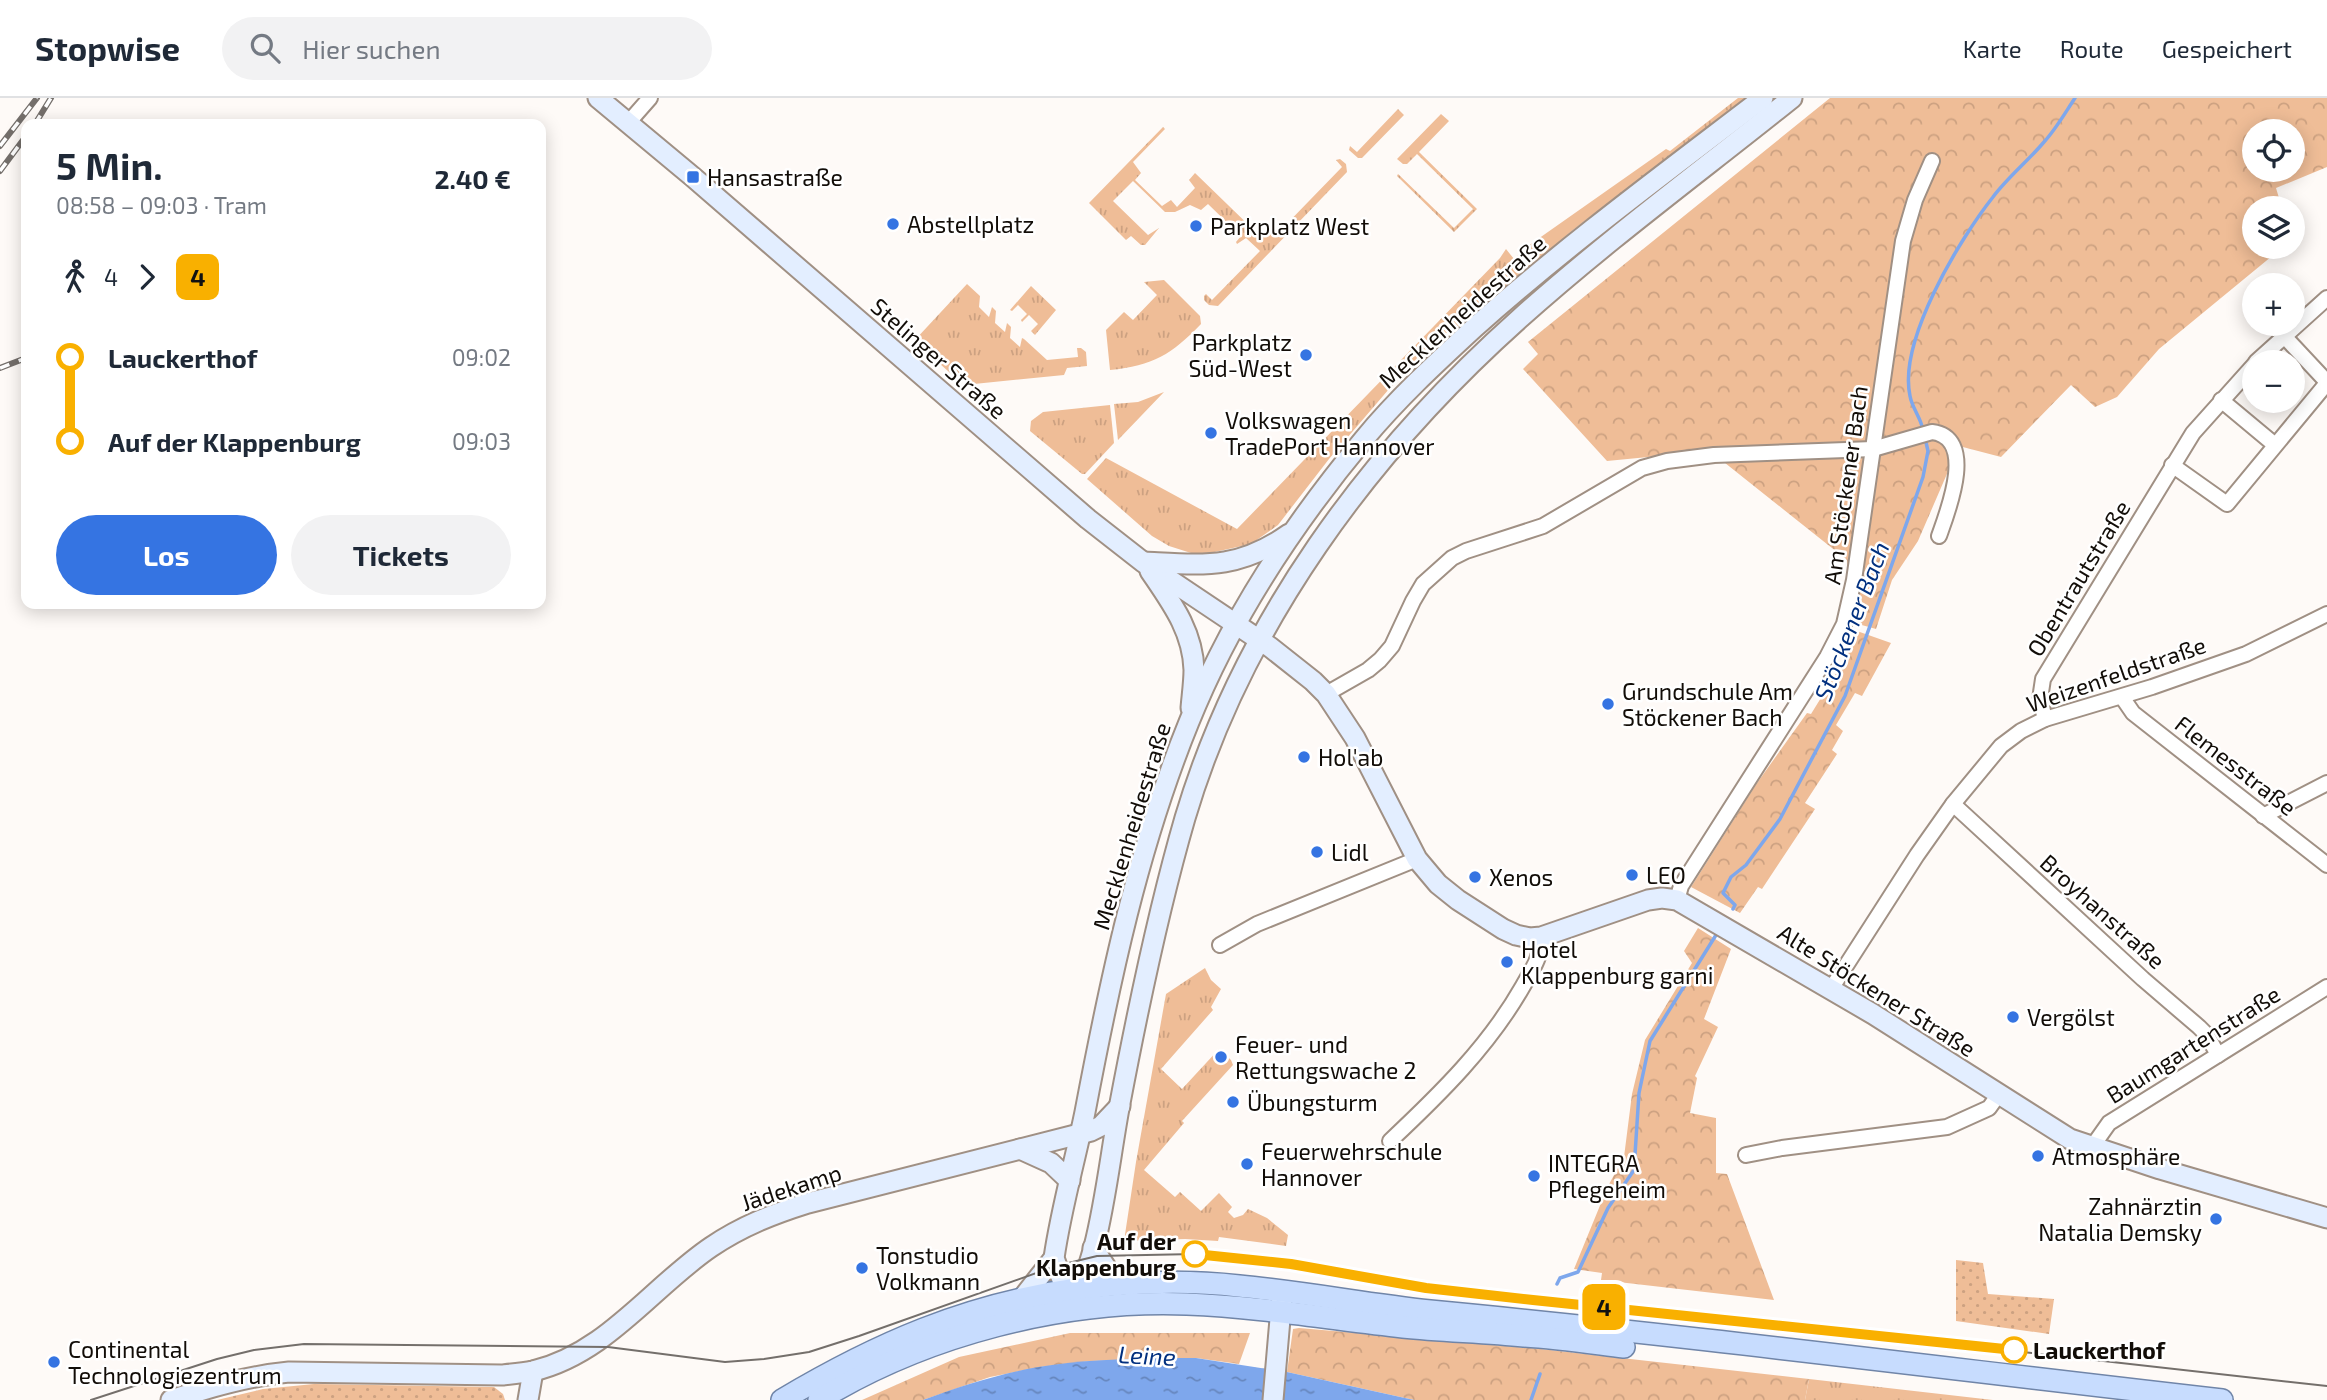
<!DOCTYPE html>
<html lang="de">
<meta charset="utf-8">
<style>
:root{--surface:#fff;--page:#f2f2f3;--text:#1f2937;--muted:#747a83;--line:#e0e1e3;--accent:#3574e2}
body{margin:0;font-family:"Exo 2",sans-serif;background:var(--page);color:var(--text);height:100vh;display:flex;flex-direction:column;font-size:26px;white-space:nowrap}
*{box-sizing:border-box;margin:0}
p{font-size:23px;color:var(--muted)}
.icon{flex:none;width:38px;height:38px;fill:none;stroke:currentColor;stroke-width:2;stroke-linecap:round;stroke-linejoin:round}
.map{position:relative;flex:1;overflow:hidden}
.sheet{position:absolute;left:21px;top:21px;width:525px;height:490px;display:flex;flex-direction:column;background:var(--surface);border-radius:14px;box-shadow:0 4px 18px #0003}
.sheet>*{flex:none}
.badge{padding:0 14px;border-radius:10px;font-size:24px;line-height:46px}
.controls{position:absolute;left:2242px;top:21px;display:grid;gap:14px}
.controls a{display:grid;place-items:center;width:63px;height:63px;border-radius:50%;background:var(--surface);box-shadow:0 4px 18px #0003;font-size:35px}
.map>.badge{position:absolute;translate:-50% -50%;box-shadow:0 0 0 4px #fff}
.legs{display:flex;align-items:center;gap:10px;height:77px;padding:0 35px;font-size:23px}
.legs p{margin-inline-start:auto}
.headline{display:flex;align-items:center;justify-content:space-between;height:119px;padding:0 35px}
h1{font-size:38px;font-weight:700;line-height:52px}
.primary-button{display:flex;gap:14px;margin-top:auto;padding:14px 35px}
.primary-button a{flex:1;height:80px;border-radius:42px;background:var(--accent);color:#fff;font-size:28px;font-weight:700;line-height:80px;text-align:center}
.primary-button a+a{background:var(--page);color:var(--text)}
ul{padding:0 35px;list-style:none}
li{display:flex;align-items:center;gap:24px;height:84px;font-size:26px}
li i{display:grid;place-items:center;width:10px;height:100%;margin:0 9px;background:currentColor}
li i::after{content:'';width:18px;height:18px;margin:-9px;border:5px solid;border-radius:50%;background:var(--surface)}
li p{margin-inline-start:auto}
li:first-child i{background:linear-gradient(#0000 50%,currentColor 0)}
li:last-child i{background:linear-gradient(currentColor 50%,#0000 0)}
header{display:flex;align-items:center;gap:42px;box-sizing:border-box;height:98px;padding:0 35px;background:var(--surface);border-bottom:2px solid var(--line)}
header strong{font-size:33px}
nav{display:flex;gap:38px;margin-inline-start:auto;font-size:24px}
.search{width:490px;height:63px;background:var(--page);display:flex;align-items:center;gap:18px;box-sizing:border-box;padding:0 24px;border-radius:38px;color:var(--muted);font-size:26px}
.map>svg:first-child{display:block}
.grass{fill:url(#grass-tufts)}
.forest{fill:url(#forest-crowns);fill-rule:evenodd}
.park{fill:url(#park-dots)}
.water{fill:url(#water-ripples)}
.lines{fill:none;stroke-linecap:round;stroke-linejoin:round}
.stream{stroke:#7ea7ec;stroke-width:3.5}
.street-casing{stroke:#a09084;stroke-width:18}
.secondary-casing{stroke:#a09084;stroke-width:23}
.primary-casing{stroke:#7085a8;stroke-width:24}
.street{stroke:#fff;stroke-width:14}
.secondary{stroke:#e3eeff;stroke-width:19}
.primary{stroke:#c7dcfe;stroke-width:21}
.tram{stroke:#746f6b;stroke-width:2}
.rail-casing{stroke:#746f6b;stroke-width:6}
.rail{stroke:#fff;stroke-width:3.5;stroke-dasharray:10;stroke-linecap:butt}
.line-1-casing{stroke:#fff;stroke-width:16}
.line-1{stroke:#f9b000;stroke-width:10}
.poi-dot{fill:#3574e2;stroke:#fff;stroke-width:2.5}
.stop-1-dot{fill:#fff;stroke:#f9b000;stroke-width:3.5}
.labels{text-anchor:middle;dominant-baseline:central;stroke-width:5;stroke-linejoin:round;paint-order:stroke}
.poi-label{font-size:23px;fill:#120d08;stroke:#fff;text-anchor:start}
.street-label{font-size:23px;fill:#120d08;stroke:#fff}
.stop-label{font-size:23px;font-weight:bold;fill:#120d08;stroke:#fff;text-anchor:end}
.water-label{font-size:24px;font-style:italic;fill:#02307f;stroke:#fff}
</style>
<header>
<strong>Stopwise</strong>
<div class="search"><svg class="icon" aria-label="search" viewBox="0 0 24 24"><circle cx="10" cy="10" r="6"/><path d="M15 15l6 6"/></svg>Hier suchen</div>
<nav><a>Karte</a><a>Route</a><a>Gespeichert</a></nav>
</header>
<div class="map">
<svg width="2327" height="1302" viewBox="0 0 2327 1302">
<defs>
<pattern id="grass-tufts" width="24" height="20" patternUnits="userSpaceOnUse" patternTransform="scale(1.75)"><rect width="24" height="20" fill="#efbd97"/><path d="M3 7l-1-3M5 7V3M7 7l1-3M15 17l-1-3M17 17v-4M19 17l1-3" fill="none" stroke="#cca181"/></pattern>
<pattern id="forest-crowns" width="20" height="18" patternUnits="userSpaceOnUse" patternTransform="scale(1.75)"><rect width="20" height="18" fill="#efbd97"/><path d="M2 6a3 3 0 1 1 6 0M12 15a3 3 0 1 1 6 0" fill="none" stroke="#cca181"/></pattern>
<pattern id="park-dots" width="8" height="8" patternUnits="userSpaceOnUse" patternTransform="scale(1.75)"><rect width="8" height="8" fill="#efbd97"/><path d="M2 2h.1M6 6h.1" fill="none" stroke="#cca181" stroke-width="1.8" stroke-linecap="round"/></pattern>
<pattern id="water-ripples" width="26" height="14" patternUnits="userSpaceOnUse" patternTransform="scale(1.75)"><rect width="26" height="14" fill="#7ea7ec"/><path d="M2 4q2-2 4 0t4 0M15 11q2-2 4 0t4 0" fill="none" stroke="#6686bd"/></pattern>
</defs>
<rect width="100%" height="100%" fill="#fefaf7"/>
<!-- grass -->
<g class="grass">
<path d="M 1738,0 L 1745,0 L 1573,132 L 1464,225 L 1443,237 L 1389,291 L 1329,361 L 1278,427 L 1251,446 L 1210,455 L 1191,455 L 1169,448 L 1152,438 L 1087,381 L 1106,360 L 1237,431 L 1500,160 L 1506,151 L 1514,161 L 1528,148 L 1666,51 L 1670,53 Z"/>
<path d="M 1398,11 L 1404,17 L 1362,60 L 1358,60 L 1349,52 L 1350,48 L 1357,54 Z"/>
<path d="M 1441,16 L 1449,23 L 1419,54 L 1477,111 L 1454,134 L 1397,78 L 1398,76 L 1454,130 L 1473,111 L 1417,56 L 1407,66 L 1403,66 L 1397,61 Z"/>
<path d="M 1163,29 L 1165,31 L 1133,64 L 1141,75 L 1135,82 L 1162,108 L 1171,102 L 1177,109 L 1195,90 L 1189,82 L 1195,75 L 1260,138 L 1267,132 L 1276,137 L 1342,69 L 1336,62 L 1340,61 L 1346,66 L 1347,74 L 1218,208 L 1209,207 L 1204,202 L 1204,198 L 1206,196 L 1212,202 L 1260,153 L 1246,140 L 1237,146 L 1236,144 L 1241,138 L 1208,106 L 1201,112 L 1190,107 L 1175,114 L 1165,114 L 1133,83 L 1113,103 L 1148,137 L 1159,130 L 1145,147 L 1141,147 L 1131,138 L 1126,142 L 1089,105 Z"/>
<path d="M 1164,182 L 1200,218 L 1201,226 C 1172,256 1153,268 1110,272 L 1106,232 L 1124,214 L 1133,222 L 1157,197 L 1144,184 Z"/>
<path d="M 967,186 L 980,198 L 979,209 L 989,219 L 992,209 L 996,213 L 995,225 L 1005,234 L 1007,225 L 1011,229 L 1010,240 L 1020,249 L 1022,240 L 1024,241 L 1047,262 L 1078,259 L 1077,250 L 1081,250 L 1086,254 L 1087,268 L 1067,270 L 1064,277 L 974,286 L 968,281 L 957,281 L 914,243 Z"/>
<path d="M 1031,188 L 1056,212 L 1035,237 L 1031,233 L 1038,226 L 1029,217 L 1022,224 L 1021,222 L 1027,216 L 1018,207 L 1012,213 L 1010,212 Z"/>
<path d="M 1164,294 L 1118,342 L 1114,306 L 1138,304 Z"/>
<path d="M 1110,307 L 1114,345 L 1085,376 L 1082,376 L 1030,333 L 1031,323 L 1043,314 Z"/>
<path d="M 1205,870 L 1211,882 L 1221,891 L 1211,909 L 1213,912 L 1161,971 L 1182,991 L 1219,951 L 1231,962 L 1233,967 L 1182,1023 L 1184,1025 L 1144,1072 L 1175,1099 L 1180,1094 L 1201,1113 L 1219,1095 L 1232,1109 L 1228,1114 L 1234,1120 L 1243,1117 L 1248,1111 L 1267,1120 L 1288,1137 L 1286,1148 L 1219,1139 L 1218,1143 L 1185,1141 L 1124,1143 L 1136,1064 L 1166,896 Z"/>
<path d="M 1809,1281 L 1993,1302 L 1805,1302 Z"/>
</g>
<!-- forest -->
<g class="forest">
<path d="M 1830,0 L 2327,0 L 2327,69 L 2276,90 L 2282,110 L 2254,110 L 2254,149 L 2283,149 L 2159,251 L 2117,299 L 2095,309 L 2071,287 L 2001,359 L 1959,348 L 1918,443 L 1892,482 L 1876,531 L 1851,524 L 1847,462 L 1710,353 L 1607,363 L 1523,271 L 1538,256 L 1528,244 ZM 2254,33 L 2292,33 L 2292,72 L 2254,72 Z"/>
<path d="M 1857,533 L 1891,545 L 1862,598 L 1855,595 L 1836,627 L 1843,633 L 1832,652 L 1837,656 L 1805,705 L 1815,711 L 1762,791 L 1758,789 L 1740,815 L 1691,789 L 1757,685 L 1807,615 L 1811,616 L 1845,561 Z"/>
<path d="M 1698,830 L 1731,851 L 1704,921 L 1718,929 L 1695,978 L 1697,980 L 1690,1015 L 1716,1020 L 1716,1075 L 1727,1076 L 1774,1202 L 1601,1182 L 1602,1175 L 1574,1171 L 1608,1088 L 1624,1059 L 1632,996 L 1645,942 L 1692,865 L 1684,853 Z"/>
<path d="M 1299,1230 L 1541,1251 L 1809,1281 L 1805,1302 L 1414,1302 L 1287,1274 L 1293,1231 Z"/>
<path d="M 1070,1235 L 1250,1235 L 1239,1266 L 1196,1260 L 1091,1263 L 1040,1269 L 990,1279 L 923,1302 L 862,1302 L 959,1259 Z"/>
</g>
<!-- park -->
<g class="park">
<path d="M 1956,1162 L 1983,1165 L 1988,1196 L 2054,1201 L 2049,1236 L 1956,1223 Z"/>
<path d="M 314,1286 L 494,1289 L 503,1296 L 505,1302 L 217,1302 L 263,1291 Z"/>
</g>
<!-- water -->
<path class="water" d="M 1164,1260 L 1196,1260 L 1287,1274 L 1414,1302 L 923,1302 C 961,1288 999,1276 1038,1269 C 1080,1262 1122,1261 1164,1260 Z"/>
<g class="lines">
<!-- stream -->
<g class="stream">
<path d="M 1923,332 C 1921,320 1912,310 1910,298 C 1898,243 1959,142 1993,99 C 2008,79 2028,63 2044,44 C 2056,31 2065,15 2075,0"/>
<path d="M 1733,811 L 1735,807 L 1723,795 L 1731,779 L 1746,767 L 1780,721 L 1845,598 L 1923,379 L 1928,353 L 1925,340"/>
<path d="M 1557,1186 L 1560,1180 L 1578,1174 L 1608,1110 L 1634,1072 L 1639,995 L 1650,943 L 1716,837"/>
<path d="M 1531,1302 L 1540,1276"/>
</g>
<defs>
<g id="street">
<path d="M 628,25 L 650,0"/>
<path d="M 2284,238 L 2327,284"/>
<path d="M 2256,264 L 2327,200"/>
<path d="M 2221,302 L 2275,347"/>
<path d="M 2172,367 L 2227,406 L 2327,285"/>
<path d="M 1326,596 L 1368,572 L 1380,562 L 1392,548 L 1413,503 L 1423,486 L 1452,460 L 1466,453 L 1543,428 L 1642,370 L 1667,363 L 1714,357 L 1873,351 L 1932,334 C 1977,339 1948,413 1939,438"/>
<path d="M 2122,599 L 2133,615 L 2327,767"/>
<path d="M 2045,621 L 2040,601 L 2043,581 L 2193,335 L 2254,267"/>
<path d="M 1953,706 L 2143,881 L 2199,929 L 2207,937 L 2218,957"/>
<path d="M 2263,718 L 2327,685"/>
<path d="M 1677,802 L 1681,788 L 1827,559 L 1844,526 L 1854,482 L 1903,143 L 1915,102 L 1932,63"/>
<path d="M 1220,847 L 1257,826 L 1417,761"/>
<path d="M 1831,891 L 1917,757 L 1953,706 L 2001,648 L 2021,633 L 2045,621 L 2152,589 L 2246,556 L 2327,516"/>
<path d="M 1390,1043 C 1440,996 1489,948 1523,888 C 1532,872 1542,858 1541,839"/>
<path d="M 2092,1049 L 2109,1025 L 2327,889"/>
<path d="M 1746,1057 L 1782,1050 L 1947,1029 L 1989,1010 L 1999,996"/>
</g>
<g id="secondary">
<path d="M 598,0 L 693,79 L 1088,421 L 1143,464 L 1270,549 L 1313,583 L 1326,596 L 1355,640 L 1417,761 L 1438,786 L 1458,802 L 1503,831 L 1516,837 L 1530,840 L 1541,839 L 1648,802 L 1662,800 L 1677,802 L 1873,916 L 2070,1041 L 2160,1071 L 2327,1120"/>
<path d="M 1145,464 C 1204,467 1238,472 1289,436"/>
<path d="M 1150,473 C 1171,504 1193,533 1194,572 C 1194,584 1192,598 1191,610"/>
<path d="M 1020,1051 L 1051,1065 L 1070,1083"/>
<path d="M 1093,1150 L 1109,1174 L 1127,1187"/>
<path d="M 1021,1202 L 1054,1160"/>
<path d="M 1077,1205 C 1082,1186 1089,1168 1094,1149 C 1106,1102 1111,1053 1120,1005 C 1138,910 1158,813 1185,720 C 1243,525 1369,355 1519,221 C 1606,143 1701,73 1792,0"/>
<path d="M 1071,1206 L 1054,1160 C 1061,1111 1075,1063 1085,1014 C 1110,882 1138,749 1189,624 C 1230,522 1294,425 1364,341 C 1397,301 1436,265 1474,230 C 1566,148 1665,75 1763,0"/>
<path d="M 171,1302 C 210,1289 248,1278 289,1274 L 502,1277 C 512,1276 523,1275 533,1273 C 606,1256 652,1189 711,1149 C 742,1128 773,1116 808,1105 L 1091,1033 L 1101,1028 L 1120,1008"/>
<path d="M 528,1302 L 533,1273"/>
<path d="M 1273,1302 L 1282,1198"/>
</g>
<g id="primary">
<path d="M 782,1302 C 876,1246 967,1206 1077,1191 C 1129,1184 1187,1182 1239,1188 C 1303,1194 1366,1206 1430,1213 C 1694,1238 1958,1272 2222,1302"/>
<path d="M 819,1302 C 925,1237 1063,1201 1187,1206 C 1260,1209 1331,1221 1403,1229 C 1443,1233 1484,1234 1524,1238 C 1557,1240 1591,1245 1624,1249"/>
</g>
</defs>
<!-- street casing -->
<use href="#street" class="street-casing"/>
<!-- secondary casing -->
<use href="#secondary" class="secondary-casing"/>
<!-- primary casing -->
<use href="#primary" class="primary-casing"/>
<!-- street -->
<use href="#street" class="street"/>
<!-- secondary -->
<use href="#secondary" class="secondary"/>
<!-- primary -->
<use href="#primary" class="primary"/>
<!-- tram -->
<path class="tram" d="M 91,1302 L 217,1261 L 254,1252 L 304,1246 L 608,1249 L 725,1264 L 764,1261 L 809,1254 L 859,1238 L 1056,1168 L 1097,1158 L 1195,1156 L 1291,1165 L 1426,1190 L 1533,1202 L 1745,1223 L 2327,1288"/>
<defs>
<g id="rail">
<path d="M 35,26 L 51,0"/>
<path d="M 0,48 L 37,0"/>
<path d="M 0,73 L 26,38"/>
<path d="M 0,270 L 26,260"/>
</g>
</defs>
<!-- rail casing -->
<use href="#rail" class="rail-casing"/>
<!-- rail -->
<use href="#rail" class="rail"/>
</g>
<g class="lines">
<defs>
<path id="line-1" d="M 1195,1156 L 1291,1166 L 1426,1190 L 1533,1202 L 2014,1252"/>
</defs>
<!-- line-1 casing -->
<use href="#line-1" class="line-1-casing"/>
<!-- line-1 -->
<use href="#line-1" class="line-1"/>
</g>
<!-- markers -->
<g class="poi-dot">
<rect x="686" y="72" width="14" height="14" rx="3.5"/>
<circle cx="893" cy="126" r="7"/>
<circle cx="1196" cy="128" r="7"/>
<circle cx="1306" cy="257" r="7"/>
<circle cx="1211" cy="335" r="7"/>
<circle cx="1608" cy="606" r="7"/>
<circle cx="1304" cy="659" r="7"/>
<circle cx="1317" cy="754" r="7"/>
<circle cx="1632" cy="777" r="7"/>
<circle cx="1475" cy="779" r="7"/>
<circle cx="1507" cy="864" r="7"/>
<circle cx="2013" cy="919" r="7"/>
<circle cx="1221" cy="959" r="7"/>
<circle cx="1233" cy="1004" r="7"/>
<circle cx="2038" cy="1058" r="7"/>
<circle cx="1247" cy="1066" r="7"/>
<circle cx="1534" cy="1078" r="7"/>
<circle cx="2216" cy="1121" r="7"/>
<circle cx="862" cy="1170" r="7"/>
<circle cx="54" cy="1264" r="7"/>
</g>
<g class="stop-1-dot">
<circle cx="1195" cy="1156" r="12"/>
<circle cx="2014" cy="1252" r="12"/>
</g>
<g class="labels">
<!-- poi labels -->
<g class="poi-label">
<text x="707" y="79">Hansastraße</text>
<text x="907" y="126">Abstellplatz</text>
<text x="1210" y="128">Parkplatz West</text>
<text x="1292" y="244" text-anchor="end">Parkplatz<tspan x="1292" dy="26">Süd-West</tspan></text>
<text x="1225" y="322">Volkswagen<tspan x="1225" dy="26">TradePort Hannover</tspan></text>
<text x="1622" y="593">Grundschule Am<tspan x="1622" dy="26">Stöckener Bach</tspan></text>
<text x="1318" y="659">Hol'ab</text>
<text x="1331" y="754">Lidl</text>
<text x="1646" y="777">LEO</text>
<text x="1489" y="779">Xenos</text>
<text x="1521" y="851">Hotel<tspan x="1521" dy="26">Klappenburg garni</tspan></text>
<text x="2027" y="919">Vergölst</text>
<text x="1235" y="946">Feuer- und<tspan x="1235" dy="26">Rettungswache 2</tspan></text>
<text x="1247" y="1004">Übungsturm</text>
<text x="1261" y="1053">Feuerwehrschule<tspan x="1261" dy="26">Hannover</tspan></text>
<text x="2052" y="1058">Atmosphäre</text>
<text x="1548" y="1065">INTEGRA<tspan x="1548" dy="26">Pflegeheim</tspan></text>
<text x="2202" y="1108" text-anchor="end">Zahnärztin<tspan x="2202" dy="26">Natalia Demsky</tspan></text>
<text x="876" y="1157">Tonstudio<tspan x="876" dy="26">Volkmann</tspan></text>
<text x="68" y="1251">Continental<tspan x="68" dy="26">Technologiezentrum</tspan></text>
</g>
<!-- street labels -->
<g class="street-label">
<text transform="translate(1462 213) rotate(-42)">Mecklenheidestraße</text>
<text transform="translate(939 260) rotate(41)">Stelinger Straße</text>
<text transform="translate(1845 387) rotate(-82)">Am Stöckener Bach</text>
<text transform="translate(2078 480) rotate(-59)">Obentrautstraße</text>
<text transform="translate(2116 576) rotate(-19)">Weizenfeldstraße</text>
<text transform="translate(2236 667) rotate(38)">Flemesstraße</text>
<text transform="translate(1131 728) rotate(-73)">Mecklenheidestraße</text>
<text transform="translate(2103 813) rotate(42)">Broyhanstraße</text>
<text transform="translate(1877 892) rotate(32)">Alte Stöckener Straße</text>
<text transform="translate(2193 946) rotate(-32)">Baumgartenstraße</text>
<text transform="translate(791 1089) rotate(-18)">Jädekamp</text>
</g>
<!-- stop labels -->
<g class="stop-label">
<text x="1176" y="1143">Auf der<tspan x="1176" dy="26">Klappenburg</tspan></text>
<text x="2033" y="1252" text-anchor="start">Lauckerthof</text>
</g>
<!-- water labels -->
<g class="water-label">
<text transform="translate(1851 523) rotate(-69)">Stöckener Bach</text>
<text transform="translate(1147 1257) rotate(3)">Leine</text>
</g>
</g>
</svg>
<div class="controls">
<a><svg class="icon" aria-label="locate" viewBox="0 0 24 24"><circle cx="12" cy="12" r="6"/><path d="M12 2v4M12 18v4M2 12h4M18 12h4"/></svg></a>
<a><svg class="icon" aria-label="layers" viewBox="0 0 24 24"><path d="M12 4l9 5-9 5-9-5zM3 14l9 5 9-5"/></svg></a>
<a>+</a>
<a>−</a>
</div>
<b class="badge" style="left:1604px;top:1209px;background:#f9b000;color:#111">4</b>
<section class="sheet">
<div class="headline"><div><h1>5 Min.</h1><p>08:58 – 09:03 · Tram</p></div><b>2.40 €</b></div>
<div class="legs"><svg class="icon" aria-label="walk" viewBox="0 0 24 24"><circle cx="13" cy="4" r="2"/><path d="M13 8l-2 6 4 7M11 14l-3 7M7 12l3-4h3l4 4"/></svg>4<svg class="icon" aria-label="forward" viewBox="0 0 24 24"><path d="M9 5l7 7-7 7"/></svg><b class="badge" style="background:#f9b000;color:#111">4</b></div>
<ul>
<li><i style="color:#f9b000"></i><b>Lauckerthof</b><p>09:02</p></li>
<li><i style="color:#f9b000"></i><b>Auf der Klappenburg</b><p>09:03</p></li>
</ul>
<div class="primary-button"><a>Los</a><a>Tickets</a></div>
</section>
</div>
